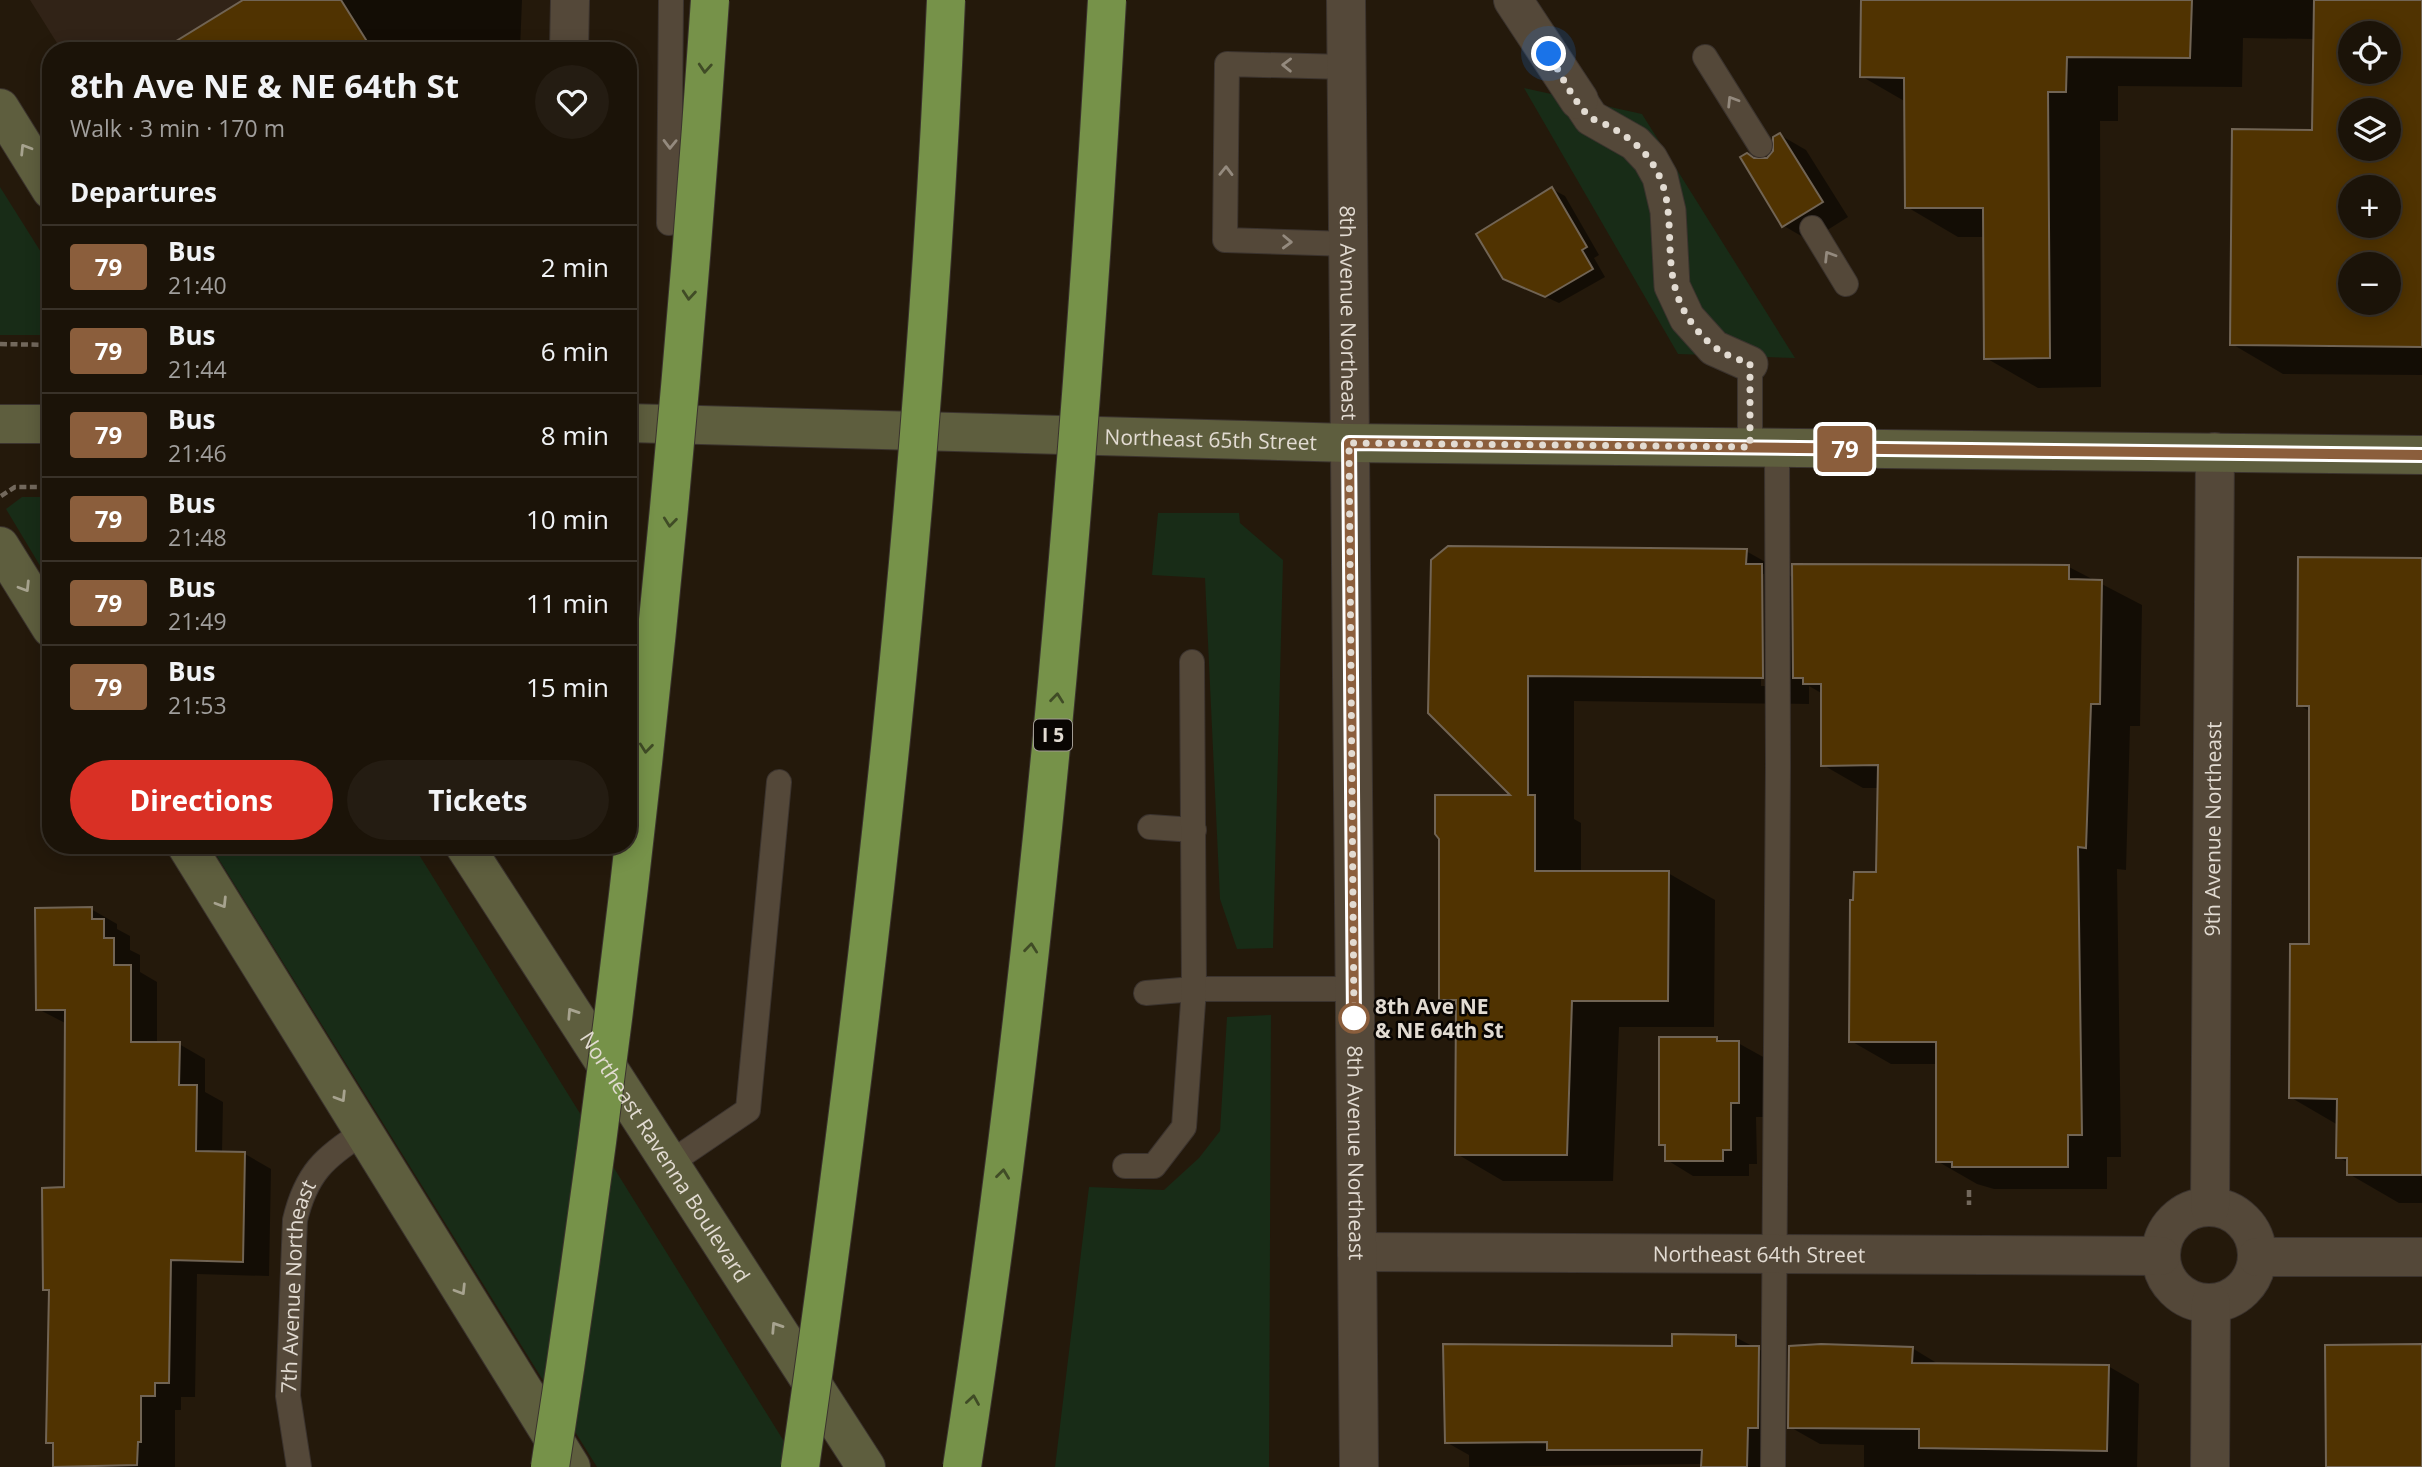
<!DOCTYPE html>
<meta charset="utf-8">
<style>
:root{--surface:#1b1308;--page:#241c12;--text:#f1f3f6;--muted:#a09e9c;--line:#393229;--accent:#d93025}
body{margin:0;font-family:"Open Sans",sans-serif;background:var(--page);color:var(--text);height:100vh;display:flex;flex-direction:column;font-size:26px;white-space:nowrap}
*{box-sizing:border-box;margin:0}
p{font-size:23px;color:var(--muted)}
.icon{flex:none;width:38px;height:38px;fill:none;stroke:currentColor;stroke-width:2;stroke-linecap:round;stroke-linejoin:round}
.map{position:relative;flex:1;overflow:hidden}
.drawer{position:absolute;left:42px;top:42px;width:595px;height:812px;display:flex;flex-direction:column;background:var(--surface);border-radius:28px;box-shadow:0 4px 18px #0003,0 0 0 2px var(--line)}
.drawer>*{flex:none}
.badge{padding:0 14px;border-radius:5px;font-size:24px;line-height:46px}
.controls{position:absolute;left:2338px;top:21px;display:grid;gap:14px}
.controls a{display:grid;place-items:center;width:63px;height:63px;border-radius:50%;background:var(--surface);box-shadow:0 4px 18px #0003,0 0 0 2px var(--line);font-size:35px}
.you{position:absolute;width:35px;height:35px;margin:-18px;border:5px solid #fff;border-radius:50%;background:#1a73e8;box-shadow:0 0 0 10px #1a73e833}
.map>.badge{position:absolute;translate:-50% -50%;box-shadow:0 0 0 4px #fff}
h2{padding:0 28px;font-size:26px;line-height:63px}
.round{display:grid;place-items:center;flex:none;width:74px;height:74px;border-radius:37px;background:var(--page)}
.headline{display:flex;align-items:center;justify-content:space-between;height:119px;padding:0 28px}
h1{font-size:33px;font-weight:700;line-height:52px}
.action{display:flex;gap:14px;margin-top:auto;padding:14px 28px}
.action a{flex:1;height:80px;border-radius:42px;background:var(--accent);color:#fff;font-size:28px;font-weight:700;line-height:80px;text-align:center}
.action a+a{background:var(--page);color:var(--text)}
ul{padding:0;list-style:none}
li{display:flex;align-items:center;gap:21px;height:84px;padding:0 28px;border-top:2px solid var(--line)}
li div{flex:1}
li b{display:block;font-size:26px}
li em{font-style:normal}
li .badge{min-width:77px;font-weight:700;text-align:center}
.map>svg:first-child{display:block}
.commercial{fill:#312317}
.green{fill:#182c17}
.shadow{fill:#0007;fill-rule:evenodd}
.building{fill:#503301;stroke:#716454;stroke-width:2;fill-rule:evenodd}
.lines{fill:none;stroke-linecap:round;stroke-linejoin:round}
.service-casing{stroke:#3b332e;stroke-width:26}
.pedestrian-casing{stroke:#3b332e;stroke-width:37}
.minor-casing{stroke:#3b332e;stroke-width:40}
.tertiary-casing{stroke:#3b332e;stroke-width:40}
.secondary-casing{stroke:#3b332e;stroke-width:40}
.path{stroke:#72685c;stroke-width:4.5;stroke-dasharray:7 3.5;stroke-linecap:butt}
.service{stroke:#544839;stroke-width:24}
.pedestrian{stroke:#544839;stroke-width:35}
.minor{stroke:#544839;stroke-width:38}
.tertiary{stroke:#544839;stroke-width:38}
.secondary{stroke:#5e5e3e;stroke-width:38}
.motorway-bridge-casing{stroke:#3b332e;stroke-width:40;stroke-linecap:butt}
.motorway-bridge{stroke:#769249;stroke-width:38}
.oneway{stroke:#948a7e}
.oneway2{stroke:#404c26}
.oneway3{stroke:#a7a38f}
.line-casing{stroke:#fff;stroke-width:16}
.line{stroke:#8b5e3c;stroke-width:10}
.walk{stroke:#e2dbd2;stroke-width:7;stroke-dasharray:0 12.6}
.stop-dot{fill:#fff;stroke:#8b5e3c;stroke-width:3.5}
.labels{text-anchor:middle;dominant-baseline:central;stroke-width:5;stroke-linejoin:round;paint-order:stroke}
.shield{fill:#090502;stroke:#a19b94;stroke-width:2}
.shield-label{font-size:19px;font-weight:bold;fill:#e2dbd2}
.street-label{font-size:21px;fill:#e2dbd2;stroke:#090502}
.stop-label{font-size:21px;font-weight:bold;fill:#e2dbd2;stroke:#090502;text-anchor:start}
</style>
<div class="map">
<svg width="2422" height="1467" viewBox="0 0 2422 1467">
<rect width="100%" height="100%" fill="#24190b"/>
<!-- commercial -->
<path class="commercial" d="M 30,0 L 341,0 L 373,51 L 62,51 Z"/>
<!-- green -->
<g class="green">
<path d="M 1524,88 L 1642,114 L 1795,358 L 1678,354 Z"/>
<path d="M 0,187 L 51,268 L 51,335 L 0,335 Z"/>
<path d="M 22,497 L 51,497 L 51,584 L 6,509 Z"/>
<path d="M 1158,513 L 1239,513 L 1240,523 L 1283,560 L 1273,948 L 1237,949 L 1220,899 L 1205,578 L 1152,575 Z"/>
<path d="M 210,845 L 413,845 L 800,1467 L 597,1467 Z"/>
<path d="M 1271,1015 L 1269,1467 L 1055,1467 L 1089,1187 L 1164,1190 L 1199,1158 L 1220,1131 L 1227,1017 Z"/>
</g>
<!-- shadow -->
<g class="shadow">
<path d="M 246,0 L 522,0 L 520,50 L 400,45 L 404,51 L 164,51 Z"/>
<path d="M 1862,0 L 2422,0 L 2422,375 L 2283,374 L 2232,344 L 2314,132 L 2315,39 L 2243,38 L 2242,87 L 2118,86 L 2118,121 L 2100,121 L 2101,387 L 2038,388 L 1986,358 L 1985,237 L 1958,237 L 1907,207 L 1906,102 L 1861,76 ZM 2350,33 L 2389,33 L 2389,72 L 2350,72 ZM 2350,110 L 2389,110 L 2389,149 L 2350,149 ZM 2350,187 L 2389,187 L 2389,226 L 2350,226 ZM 2350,264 L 2389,264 L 2389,303 L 2350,303 Z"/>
<path d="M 1780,135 L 1806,150 L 1848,217 L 1810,241 L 1784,226 L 1742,158 L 1768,160 L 1775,152 Z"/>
<path d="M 1552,189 L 1565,196 L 1599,255 L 1594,258 L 1605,277 L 1559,303 L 1504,278 Z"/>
<path d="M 1746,551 L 1794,578 L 2069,567 L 2142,605 L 2140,726 L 2130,726 L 2126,870 L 2117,869 L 2121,1157 L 2107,1157 L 2107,1189 L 1994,1189 L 1977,1184 L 1937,1161 L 1937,1064 L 1891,1064 L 1851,1041 L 1855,901 L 1877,874 L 1879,788 L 1863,788 L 1823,765 L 1823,694 L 1809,686 L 1809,704 L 1574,701 L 1574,819 L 1581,823 L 1581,873 L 1668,873 L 1715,900 L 1714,1027 L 1619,1027 L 1613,1181 L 1503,1181 L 1457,1154 L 1458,1009 L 1441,999 L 1515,796 L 1430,713 ZM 1761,574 L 1764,574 L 1765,686 L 1761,686 Z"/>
<path d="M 2422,560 L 2422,1203 L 2399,1203 L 2349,1174 L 2349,1163 L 2338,1157 L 2338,1125 L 2290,1097 L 2311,946 L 2311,712 L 2299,705 Z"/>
<path d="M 91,909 L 117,924 L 117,929 L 130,936 L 130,950 L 140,955 L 140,972 L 157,982 L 157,1044 L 179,1044 L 205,1059 L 205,1092 L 223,1102 L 222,1153 L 245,1154 L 271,1169 L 269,1276 L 197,1274 L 195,1397 L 181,1397 L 181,1410 L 175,1410 L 175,1467 L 52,1467 L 52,1445 L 47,1442 L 50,1292 L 45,1289 L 65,1189 L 67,1024 L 38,1009 Z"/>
<path d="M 1717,1038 L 1725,1043 L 1738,1043 L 1765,1058 L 1765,1117 L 1756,1117 L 1757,1164 L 1749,1164 L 1749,1176 L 1693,1176 L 1667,1160 L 1667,1148 L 1661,1144 Z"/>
<path d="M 1735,1337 L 1785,1363 L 1774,1467 L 1703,1467 L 1703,1464 L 1469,1467 L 1469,1455 L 1446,1442 L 1674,1348 Z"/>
<path d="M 1912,1348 L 1940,1365 L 2108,1366 L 2139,1384 L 2137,1467 L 1864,1467 L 1864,1445 L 1820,1444 L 1790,1427 Z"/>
</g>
<!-- building -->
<g class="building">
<path d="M 243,0 L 341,0 L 373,51 L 160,51 Z"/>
<path d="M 1861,0 L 2192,0 L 2190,58 L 2067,57 L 2066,92 L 2048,92 L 2050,358 L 1984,359 L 1983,208 L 1905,208 L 1904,78 L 1860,77 Z"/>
<path d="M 2314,0 L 2422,0 L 2422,347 L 2230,345 L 2232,129 L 2312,130 ZM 2350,33 L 2389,33 L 2389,72 L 2350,72 ZM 2350,110 L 2389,110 L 2389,149 L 2350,149 ZM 2350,187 L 2389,187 L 2389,226 L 2350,226 ZM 2350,264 L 2389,264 L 2389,303 L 2350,303 Z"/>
<path d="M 1780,133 L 1823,202 L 1782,227 L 1740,157 L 1747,153 L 1754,158 L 1767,158 L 1773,151 L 1773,137 Z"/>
<path d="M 1552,187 L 1587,247 L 1582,250 L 1593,269 L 1545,297 L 1503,279 L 1476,234 Z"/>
<path d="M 1448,546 L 1747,549 L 1746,564 L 1762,564 L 1763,678 L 1528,676 L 1528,795 L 1535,795 L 1535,871 L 1669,871 L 1668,1001 L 1572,1001 L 1567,1155 L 1455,1155 L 1456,1000 L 1439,1000 L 1439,839 L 1435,834 L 1435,795 L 1510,795 L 1428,713 L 1431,560 Z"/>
<path d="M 2298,557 L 2422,558 L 2422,1175 L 2347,1175 L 2347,1158 L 2336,1158 L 2337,1099 L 2289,1098 L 2290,944 L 2309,944 L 2309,706 L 2297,706 Z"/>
<path d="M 1792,564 L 2069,565 L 2069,579 L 2102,580 L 2100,704 L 2091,704 L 2086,848 L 2078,847 L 2082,1135 L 2068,1135 L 2068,1167 L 1952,1167 L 1952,1162 L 1936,1162 L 1936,1042 L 1849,1042 L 1850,900 L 1853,900 L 1854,872 L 1876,872 L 1878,765 L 1821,766 L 1821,684 L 1803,684 L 1803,678 L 1793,678 Z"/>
<path d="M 92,907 L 92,919 L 104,919 L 104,938 L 114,938 L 114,965 L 131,965 L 131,1042 L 180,1042 L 179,1085 L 197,1085 L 196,1151 L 245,1152 L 243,1262 L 171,1260 L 169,1383 L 155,1383 L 155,1396 L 141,1396 L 141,1442 L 138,1442 L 137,1465 L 53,1467 L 53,1443 L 46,1443 L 49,1290 L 43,1290 L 42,1188 L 64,1187 L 65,1010 L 36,1010 L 35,908 Z"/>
<path d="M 1659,1037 L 1717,1037 L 1717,1041 L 1739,1041 L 1739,1103 L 1731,1103 L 1731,1150 L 1723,1150 L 1723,1161 L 1665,1161 L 1665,1145 L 1659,1145 Z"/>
<path d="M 1672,1334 L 1736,1335 L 1736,1346 L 1759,1346 L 1758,1428 L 1748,1428 L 1747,1467 L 1701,1467 L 1702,1450 L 1547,1450 L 1547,1442 L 1445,1443 L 1443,1344 L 1672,1346 Z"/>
<path d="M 1821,1344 L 1913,1347 L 1912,1363 L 2109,1365 L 2107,1451 L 1919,1448 L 1919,1429 L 1788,1428 L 1789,1346 Z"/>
<path d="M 2422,1344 L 2422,1467 L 2326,1467 L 2325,1345 Z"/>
</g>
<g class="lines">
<defs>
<g id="service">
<path d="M 1705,57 L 1760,145"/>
<path d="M 1346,67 L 1227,64 L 1225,240 L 1348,244"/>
<path d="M 669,223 L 671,0"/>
<path d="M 1812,228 L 1846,284"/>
<path d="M 1750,364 L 1750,447"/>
<path d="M 1150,827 L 1194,830"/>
<path d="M 1146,993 L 1194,989 L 1354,989"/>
<path d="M 670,1163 L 748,1110 L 779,782"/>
<path d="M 1125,1166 L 1154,1166 L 1184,1127 L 1194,989 L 1192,662"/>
<path id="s1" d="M 299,1467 L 288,1396 L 295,1220 C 306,1174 324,1157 364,1132"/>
<path d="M 1773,1467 L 1778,766 L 1777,448"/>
</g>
<path id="pedestrian" d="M 1579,100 L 1591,118 L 1635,143 L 1650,159 L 1660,177 L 1668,211 L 1672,286 L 1687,318 L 1714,348 L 1750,364"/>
<g id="minor">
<path d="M 1513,0 L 1579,100"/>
<path d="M 569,51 L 570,0"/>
<circle cx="2209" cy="1255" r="48"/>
<path id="s2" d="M 2210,1207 L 2215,452"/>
<path id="s3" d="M 1357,1252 L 2161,1256"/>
<path d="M 2257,1257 L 2422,1257"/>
<path d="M 2210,1467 L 2211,1303"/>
</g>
<g id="tertiary">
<path id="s4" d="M 1346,0 L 1359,1467"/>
</g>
<g id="secondary">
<path d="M 0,108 L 51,190"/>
<path id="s5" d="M 628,423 L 1349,443 L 2422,455"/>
<path d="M 0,424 L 51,424"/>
<path d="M 0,546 L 51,628"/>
<path d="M 186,845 L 571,1467"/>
<path id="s6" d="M 464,845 L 866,1467"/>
</g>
</defs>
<!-- service casing -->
<use href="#service" class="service-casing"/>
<!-- pedestrian casing -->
<use href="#pedestrian" class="pedestrian-casing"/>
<!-- minor casing -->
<use href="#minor" class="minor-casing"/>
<!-- tertiary casing -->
<use href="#tertiary" class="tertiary-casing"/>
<!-- secondary casing -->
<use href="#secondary" class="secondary-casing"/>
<!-- path -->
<g class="path">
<path d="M 0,344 L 51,345"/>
<path d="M 1,496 L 15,487 L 51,487"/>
<path d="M 1969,1190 L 1969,1205"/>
</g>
<!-- service -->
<use href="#service" class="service"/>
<!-- pedestrian -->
<use href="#pedestrian" class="pedestrian"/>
<!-- minor -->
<use href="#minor" class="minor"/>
<!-- tertiary -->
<use href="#tertiary" class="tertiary"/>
<!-- secondary -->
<use href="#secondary" class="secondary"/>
<defs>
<g id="motorway-bridge">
<path d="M 550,1467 C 626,980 677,491 710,0"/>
<path d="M 800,1467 C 870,981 925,491 946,0"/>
<path d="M 962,1467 C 1037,980 1079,491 1107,0"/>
</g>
</defs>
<!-- motorway-bridge casing -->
<use href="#motorway-bridge" class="motorway-bridge-casing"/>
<!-- motorway-bridge -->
<use href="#motorway-bridge" class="motorway-bridge"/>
</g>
<!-- one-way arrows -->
<defs><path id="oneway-chevron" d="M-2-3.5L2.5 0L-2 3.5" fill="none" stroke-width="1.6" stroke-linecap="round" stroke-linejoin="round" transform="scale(1.75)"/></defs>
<g class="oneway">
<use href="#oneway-chevron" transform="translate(1287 65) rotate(-179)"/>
<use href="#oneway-chevron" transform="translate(1732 101) rotate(-122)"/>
<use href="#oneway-chevron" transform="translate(670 144) rotate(91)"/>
<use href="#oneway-chevron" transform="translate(1226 171) rotate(-89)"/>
<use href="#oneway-chevron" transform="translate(1287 242) rotate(2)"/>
<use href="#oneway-chevron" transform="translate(1829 256) rotate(-122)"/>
</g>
<g class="oneway2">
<use href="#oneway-chevron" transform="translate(705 68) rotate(94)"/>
<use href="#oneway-chevron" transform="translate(689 295) rotate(95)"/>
<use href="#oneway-chevron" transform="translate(670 522) rotate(96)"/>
<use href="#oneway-chevron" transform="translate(1057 698) rotate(-84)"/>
<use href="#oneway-chevron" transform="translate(646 748) rotate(96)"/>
<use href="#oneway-chevron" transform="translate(1031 948) rotate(-84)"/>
<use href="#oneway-chevron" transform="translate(1003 1174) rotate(-83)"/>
<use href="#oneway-chevron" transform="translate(973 1400) rotate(-81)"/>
</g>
<g class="oneway3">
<use href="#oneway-chevron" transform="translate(25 149) rotate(-122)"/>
<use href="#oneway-chevron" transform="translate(25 587) rotate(58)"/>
<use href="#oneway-chevron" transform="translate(222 903) rotate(58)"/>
<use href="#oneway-chevron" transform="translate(572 1013) rotate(-123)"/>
<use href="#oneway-chevron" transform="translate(341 1097) rotate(58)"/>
<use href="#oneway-chevron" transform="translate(461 1290) rotate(58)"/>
<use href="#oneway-chevron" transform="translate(776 1327) rotate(-123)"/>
</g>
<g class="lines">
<defs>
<path id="line" d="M 1354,1019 L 1349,443 L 2422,455"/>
</defs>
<!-- line casing -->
<use href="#line" class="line-casing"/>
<!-- line -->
<use href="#line" class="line"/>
<!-- walk -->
<path class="walk" d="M 1354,1018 L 1349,443 L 1750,447 L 1750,363 C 1725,356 1710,347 1694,326 C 1651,271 1687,211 1650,160 C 1640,146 1624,134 1609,126 C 1603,123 1595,121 1590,117 C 1573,101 1561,74 1549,54"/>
</g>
<!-- markers -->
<circle class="stop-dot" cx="1354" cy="1018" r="14"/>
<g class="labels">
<!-- shield labels -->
<rect class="shield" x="1034" y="719.5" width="38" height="31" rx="5"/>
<g class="shield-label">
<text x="1053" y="735">I 5</text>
</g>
<!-- street labels -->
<g class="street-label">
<text stroke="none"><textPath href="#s4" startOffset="313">8th Avenue Northeast</textPath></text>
<text stroke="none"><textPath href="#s5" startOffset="583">Northeast 65th Street</textPath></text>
<text stroke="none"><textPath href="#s2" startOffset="378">9th Avenue Northeast</textPath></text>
<text stroke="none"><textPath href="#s4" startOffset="1153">8th Avenue Northeast</textPath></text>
<text stroke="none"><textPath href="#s6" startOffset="371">Northeast Ravenna Boulevard</textPath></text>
<text stroke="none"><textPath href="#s3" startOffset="402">Northeast 64th Street</textPath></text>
<text stroke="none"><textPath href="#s1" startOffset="182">7th Avenue Northeast</textPath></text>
</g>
<!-- stop labels -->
<g class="stop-label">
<text x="1375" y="1006">8th Ave NE<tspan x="1375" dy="24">&amp; NE 64th St</tspan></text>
</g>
</g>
</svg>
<div class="controls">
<a><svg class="icon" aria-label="locate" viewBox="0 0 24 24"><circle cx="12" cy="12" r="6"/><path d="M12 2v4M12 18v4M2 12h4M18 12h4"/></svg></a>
<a><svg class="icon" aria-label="layers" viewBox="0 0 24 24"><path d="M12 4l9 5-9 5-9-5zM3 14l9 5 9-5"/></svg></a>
<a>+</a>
<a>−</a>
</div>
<div class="you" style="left:1549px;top:54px"></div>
<b class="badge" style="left:1845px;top:449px;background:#8b5e3c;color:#fff">79</b>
<section class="drawer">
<div class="headline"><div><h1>8th Ave NE &amp; NE 64th St</h1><p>Walk · 3 min · 170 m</p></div><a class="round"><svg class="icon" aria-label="heart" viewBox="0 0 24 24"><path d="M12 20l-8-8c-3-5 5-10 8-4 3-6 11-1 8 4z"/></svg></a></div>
<h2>Departures</h2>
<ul>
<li><span class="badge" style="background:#8b5e3c;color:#fff">79</span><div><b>Bus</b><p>21:40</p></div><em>2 min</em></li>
<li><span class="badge" style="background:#8b5e3c;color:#fff">79</span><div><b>Bus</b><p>21:44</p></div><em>6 min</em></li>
<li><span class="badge" style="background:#8b5e3c;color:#fff">79</span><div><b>Bus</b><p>21:46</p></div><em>8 min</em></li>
<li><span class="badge" style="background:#8b5e3c;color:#fff">79</span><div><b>Bus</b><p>21:48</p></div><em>10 min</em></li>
<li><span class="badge" style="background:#8b5e3c;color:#fff">79</span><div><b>Bus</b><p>21:49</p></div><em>11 min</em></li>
<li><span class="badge" style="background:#8b5e3c;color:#fff">79</span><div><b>Bus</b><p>21:53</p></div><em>15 min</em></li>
</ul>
<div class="action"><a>Directions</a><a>Tickets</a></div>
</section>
</div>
